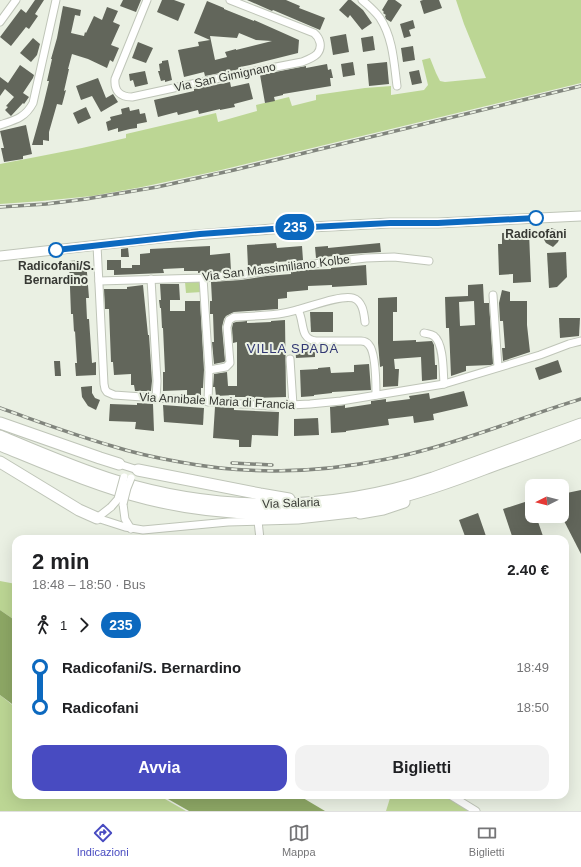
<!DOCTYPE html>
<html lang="it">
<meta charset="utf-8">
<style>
:root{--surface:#fff;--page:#f2f2f2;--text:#202124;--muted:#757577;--line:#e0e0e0;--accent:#484bc1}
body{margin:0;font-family:Arial,sans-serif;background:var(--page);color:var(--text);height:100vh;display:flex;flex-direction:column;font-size:15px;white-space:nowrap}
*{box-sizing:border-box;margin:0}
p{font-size:13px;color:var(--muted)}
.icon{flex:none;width:22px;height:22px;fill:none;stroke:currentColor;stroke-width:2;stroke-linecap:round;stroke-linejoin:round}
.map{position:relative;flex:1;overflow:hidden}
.drawer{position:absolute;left:12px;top:535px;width:557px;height:264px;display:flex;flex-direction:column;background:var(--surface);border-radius:12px;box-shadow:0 4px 16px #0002}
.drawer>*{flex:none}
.badge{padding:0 8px;border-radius:13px;font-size:14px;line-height:26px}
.needle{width:26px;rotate:264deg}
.fabs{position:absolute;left:525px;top:479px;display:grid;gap:8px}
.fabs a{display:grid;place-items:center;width:44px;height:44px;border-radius:8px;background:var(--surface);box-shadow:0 4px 16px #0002;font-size:20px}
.map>.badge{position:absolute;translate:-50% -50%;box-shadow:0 0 0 2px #fff}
.legs{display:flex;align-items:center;gap:6px;height:44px;padding:0 20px;font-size:13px}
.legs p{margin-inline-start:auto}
.overview{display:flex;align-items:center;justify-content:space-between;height:68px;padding:0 20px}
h1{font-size:22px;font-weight:700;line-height:30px}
.button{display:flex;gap:8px;margin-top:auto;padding:8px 20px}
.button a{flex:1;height:46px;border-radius:12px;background:var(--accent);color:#fff;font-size:16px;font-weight:700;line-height:46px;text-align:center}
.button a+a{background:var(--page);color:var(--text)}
ul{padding:0 20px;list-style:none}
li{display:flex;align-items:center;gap:14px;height:40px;font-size:15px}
li i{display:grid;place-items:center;width:6px;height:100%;margin:0 5px;background:currentColor}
li i::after{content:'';width:10px;height:10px;margin:-5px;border:3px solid;border-radius:50%;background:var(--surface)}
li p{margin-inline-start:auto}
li:first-child i{background:linear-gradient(#0000 50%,currentColor 0)}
li:last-child i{background:linear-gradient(currentColor 50%,#0000 0)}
.tabs{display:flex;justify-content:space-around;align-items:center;height:56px;border-top:1px solid var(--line);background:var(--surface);font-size:11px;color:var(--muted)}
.tabs a{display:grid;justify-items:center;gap:2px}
.tabs .selected{color:var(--accent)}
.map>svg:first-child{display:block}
.green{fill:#bcd694}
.water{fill:#8da765}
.building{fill:#62665b;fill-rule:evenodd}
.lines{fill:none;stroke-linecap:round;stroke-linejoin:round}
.minor-casing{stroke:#bfc5b8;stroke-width:9}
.tertiary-casing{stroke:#bfc5b8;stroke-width:11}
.primary-casing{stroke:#bfc5b8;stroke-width:13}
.minor{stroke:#fff;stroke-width:7}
.tertiary{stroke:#fff;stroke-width:9}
.primary{stroke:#fff;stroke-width:11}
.rail-casing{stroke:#81857d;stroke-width:3.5}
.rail{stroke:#eaf0e3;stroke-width:2;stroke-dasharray:6;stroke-linecap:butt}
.minor-bridge-casing{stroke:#bfc5b8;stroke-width:9;stroke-linecap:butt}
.minor-bridge{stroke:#fff;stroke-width:7}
.line-1-casing{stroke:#fff;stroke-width:9}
.line-1{stroke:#0c69bf;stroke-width:6}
.stop-1-dot{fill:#fff;stroke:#0c69bf;stroke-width:2}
.labels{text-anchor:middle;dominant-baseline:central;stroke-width:4;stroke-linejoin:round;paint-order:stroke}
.street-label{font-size:12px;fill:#373934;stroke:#eaf0e3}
.stop-label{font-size:12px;font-weight:bold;fill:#373934;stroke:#eaf0e3}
.neighbourhood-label{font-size:13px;letter-spacing:1px;fill:#323873;stroke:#eaf0e3}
</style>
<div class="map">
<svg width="581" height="811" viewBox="0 0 581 811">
<rect width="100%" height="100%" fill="#eaf0e3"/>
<!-- green -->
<g class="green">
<path d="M 456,0 L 581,0 L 581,83 L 217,171 L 142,187 L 92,196 L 42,201 L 0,204 L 0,164 L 82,148 L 126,138 L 126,134 L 216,113 L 218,122 L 257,111 L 256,105 L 289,97 L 292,106 L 316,100 L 316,95 L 365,88 L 391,86 L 391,95 L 424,90 L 428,85 L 422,60 L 430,58 L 436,73 L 440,81 L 445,82 L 486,78 L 464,24 Z"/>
<path d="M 201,280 L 202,292 L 186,293 L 185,282 Z"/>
<path d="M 0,581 L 16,584 L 16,621 L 0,610 Z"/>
<path d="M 0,695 L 16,708 L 16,795 L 158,795 L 186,811 L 0,811 Z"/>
<path d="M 391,795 L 444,795 L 470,811 L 386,811 Z"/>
</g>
<!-- water -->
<g class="water">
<path d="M 0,610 L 16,621 L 16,707 L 0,695 Z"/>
<path d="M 161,795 L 298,795 L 325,811 L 189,811 Z"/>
</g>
<!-- building -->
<g class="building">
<path d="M 35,0 L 44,0 L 35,14 L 38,16 L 29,29 L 26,27 L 11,46 L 0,37 L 21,9 L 26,13 Z"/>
<path d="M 123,0 L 141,0 L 136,12 L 120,6 Z"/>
<path d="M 162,0 L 174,0 L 185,4 L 178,21 L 157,12 Z"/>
<path d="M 247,0 L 286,0 L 300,6 L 299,8 L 325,18 L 320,30 L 273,10 L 272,11 Z"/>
<path d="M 348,0 L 351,0 L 363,10 L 372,23 L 362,30 L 350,15 L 348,18 L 339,10 Z"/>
<path d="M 388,0 L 395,0 L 402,5 L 391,22 L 386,19 L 385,16 L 386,15 L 383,13 L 384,12 L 382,10 Z"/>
<path d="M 423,0 L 439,0 L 442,8 L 424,14 L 420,1 Z"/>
<path d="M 207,1 L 224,8 L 224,9 L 254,21 L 254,20 L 299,40 L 298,53 L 250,65 L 240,67 L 240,69 L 205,76 L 204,72 L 184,77 L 178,50 L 199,46 L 198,42 L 210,40 L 194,33 ZM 239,33 L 256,40 L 272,41 L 236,50 L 236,49 L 225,52 L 227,57 L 215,60 L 210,36 L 237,38 Z"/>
<path d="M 63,6 L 81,10 L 80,16 L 75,15 L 71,33 L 84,36 L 85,32 L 86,33 L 94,16 L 102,20 L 107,7 L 118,11 L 113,22 L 120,25 L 111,45 L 119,48 L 113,62 L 110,60 L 107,68 L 88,59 L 72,54 L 68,69 L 69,69 L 64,91 L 66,90 L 62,105 L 57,104 L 49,132 L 49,141 L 43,140 L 43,145 L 32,145 L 43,106 L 49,81 L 47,81 L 52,59 L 51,59 L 57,38 Z"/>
<path d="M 413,20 L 415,28 L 409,30 L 411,36 L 404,38 L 400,24 Z"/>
<path d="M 346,34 L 349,52 L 333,55 L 330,37 Z"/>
<path d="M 373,36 L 375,50 L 363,52 L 361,38 Z"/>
<path d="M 33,38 L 40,44 L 37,55 L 31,62 L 20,53 Z"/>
<path d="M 138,42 L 153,48 L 146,63 L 132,58 Z"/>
<path d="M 413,46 L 415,60 L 403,62 L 401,48 Z"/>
<path d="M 168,60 L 172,80 L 165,82 L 165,80 L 161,81 L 158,71 L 160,71 L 159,64 L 162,63 L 162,61 Z"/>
<path d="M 353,62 L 355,75 L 343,77 L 341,64 Z"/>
<path d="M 387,62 L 389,84 L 369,86 L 367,64 Z"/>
<path d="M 327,64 L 328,70 L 331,69 L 333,78 L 330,78 L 331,86 L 283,94 L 283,95 L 274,97 L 275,101 L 265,103 L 260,75 L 306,66 L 306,68 Z"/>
<path d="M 20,65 L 34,75 L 33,78 L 23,93 L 29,97 L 24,104 L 23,103 L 11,116 L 5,110 L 8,107 L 6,106 L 14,97 L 5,89 L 0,96 L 0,77 L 8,83 Z"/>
<path d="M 419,70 L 422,83 L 412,85 L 409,72 Z"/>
<path d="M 145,71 L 148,84 L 135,87 L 133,80 L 130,81 L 129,74 Z"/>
<path d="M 98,78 L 106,98 L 113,94 L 118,102 L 101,112 L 92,96 L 81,100 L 76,86 Z"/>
<path d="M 230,82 L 231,87 L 249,83 L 253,99 L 234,104 L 235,107 L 220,110 L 220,109 L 199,114 L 198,110 L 178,115 L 177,112 L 158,117 L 154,100 L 194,91 L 194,89 Z"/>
<path d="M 86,107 L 91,118 L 78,124 L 73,113 Z"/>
<path d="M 129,107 L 130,111 L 139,109 L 140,114 L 145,113 L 147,122 L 137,124 L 137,128 L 130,129 L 118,132 L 118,128 L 108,131 L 106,122 L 111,120 L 110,117 L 122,114 L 121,109 Z"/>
<path d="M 26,125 L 32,154 L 23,156 L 23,159 L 4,162 L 1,148 L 4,148 L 0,131 Z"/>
<path d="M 551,228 L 557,230 L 560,234 L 560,237 L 558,242 L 553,247 L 546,243 L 543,238 L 543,235 L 546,230 Z"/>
<path d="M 529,232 L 531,282 L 513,283 L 513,274 L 499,275 L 498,244 L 502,244 L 502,233 Z"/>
<path d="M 276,243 L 277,248 L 302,246 L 303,260 L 290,262 L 290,261 L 277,262 L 278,263 L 261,264 L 261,266 L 248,267 L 247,245 Z"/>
<path d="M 380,243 L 381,252 L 350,254 L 316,258 L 315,247 L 328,246 L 328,248 Z"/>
<path d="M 210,246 L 210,255 L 230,253 L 231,271 L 198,273 L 198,271 L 184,271 L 184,268 L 163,269 L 164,273 L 114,275 L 114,270 L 107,270 L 107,260 L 121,260 L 121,268 L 132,268 L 132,265 L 140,265 L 140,254 L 150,253 L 150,249 Z"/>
<path d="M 128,248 L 129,257 L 121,257 L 121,249 Z"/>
<path d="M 566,252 L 567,277 L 557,287 L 549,288 L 547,253 Z"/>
<path d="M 86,260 L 89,298 L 86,298 L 87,319 L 89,319 L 92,363 L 96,362 L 96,375 L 76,376 L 75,363 L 77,363 L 75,331 L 74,332 L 73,314 L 71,314 L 69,261 Z"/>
<path d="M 366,265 L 367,285 L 332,287 L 332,285 L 308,286 L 308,290 L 287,292 L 287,298 L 278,299 L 278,309 L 234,312 L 226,316 L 224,319 L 222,327 L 225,361 L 224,362 L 214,364 L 212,342 L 214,342 L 213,314 L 210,314 L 210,301 L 212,301 L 211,282 L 241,280 L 267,276 L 291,274 L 291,272 L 306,270 L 331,269 L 331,268 Z"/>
<path d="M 160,284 L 179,284 L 180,300 L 170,300 L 170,311 L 185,311 L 185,301 L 200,301 L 204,370 L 203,388 L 201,388 L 201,395 L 187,395 L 187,390 L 163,391 L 163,372 L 165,372 L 163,328 L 162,328 L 161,308 L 160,308 L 159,300 L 161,300 Z"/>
<path d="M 483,284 L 484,303 L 489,303 L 493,364 L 491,365 L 466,366 L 466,371 L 451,376 L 449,328 L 446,328 L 445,297 L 468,296 L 468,285 ZM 474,301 L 475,325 L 460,326 L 459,302 Z"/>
<path d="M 143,285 L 148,335 L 149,335 L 152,381 L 151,391 L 135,391 L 134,385 L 131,385 L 131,374 L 114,375 L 113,362 L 111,362 L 109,309 L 105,309 L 104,289 L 127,289 L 127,287 Z"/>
<path d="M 502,290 L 510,292 L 510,301 L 527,301 L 527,325 L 530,352 L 503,361 L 502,348 L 505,348 L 503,321 L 500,321 L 499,303 Z"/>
<path d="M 397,297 L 397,312 L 393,312 L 393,341 L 416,340 L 416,342 L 432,341 L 434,345 L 435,365 L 437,365 L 437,379 L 422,381 L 421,357 L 394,359 L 395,369 L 399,369 L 398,386 L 383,387 L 383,366 L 380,367 L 378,343 L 378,298 Z"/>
<path d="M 310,312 L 333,312 L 333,332 L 311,332 Z"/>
<path d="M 559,318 L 580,318 L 579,336 L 560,338 Z"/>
<path d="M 285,320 L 286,397 L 254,398 L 254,397 L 235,397 L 235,395 L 216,396 L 215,387 L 213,387 L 214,374 L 227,372 L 228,386 L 237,386 L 237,342 L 233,343 L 232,328 L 233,323 L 236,322 L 247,321 L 247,323 L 271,322 L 271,321 Z"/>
<path d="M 309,344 L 315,346 L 315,357 L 296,358 L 295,345 Z"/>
<path d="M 558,360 L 562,372 L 539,380 L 535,368 Z"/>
<path d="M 54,361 L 60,361 L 61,376 L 55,376 Z"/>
<path d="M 369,364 L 371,390 L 332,392 L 332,393 L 314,395 L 314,396 L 301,397 L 300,370 L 318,369 L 318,368 L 330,367 L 331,373 L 354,372 L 354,365 Z"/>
<path d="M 92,386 L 92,393 L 95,398 L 100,400 L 96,410 L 88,406 L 82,397 L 81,387 Z"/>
<path d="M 464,391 L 468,406 L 433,414 L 434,420 L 414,423 L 413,416 L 388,419 L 389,425 L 367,428 L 346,431 L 346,432 L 331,433 L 330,407 L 345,405 L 345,408 L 371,404 L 371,401 L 386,399 L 386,402 L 410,399 L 409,396 L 429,393 L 430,399 Z"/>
<path d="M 137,403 L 153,404 L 154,431 L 135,429 L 136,422 L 109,421 L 110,404 L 137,405 Z"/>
<path d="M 163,405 L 204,408 L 203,425 L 164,422 Z"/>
<path d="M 215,407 L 234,408 L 234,410 L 279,412 L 278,436 L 252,435 L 251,447 L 239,447 L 239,440 L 213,438 Z"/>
<path d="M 318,418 L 319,435 L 294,436 L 294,419 Z"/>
<path d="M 581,490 L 581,554 L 562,517 L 562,494 Z"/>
<path d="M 531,500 L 532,503 L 532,516 L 536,516 L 544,539 L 513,539 L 503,509 Z"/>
<path d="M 478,513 L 487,539 L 466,539 L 459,520 Z"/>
</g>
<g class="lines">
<defs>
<g id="minor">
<path d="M 147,0 L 115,79 C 114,91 120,97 132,97 L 229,76 L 302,62 C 307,60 313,58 317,54 C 323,47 320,38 314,33 L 230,0"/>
<path d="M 362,0 C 368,5 375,11 380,18 C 393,38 394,63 397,86"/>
<path d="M 0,22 L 16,0"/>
<path d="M 0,125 C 15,120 25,118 33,103 L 56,0"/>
<path d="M 97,245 L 104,384 L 105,389 L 107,392 L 114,395 L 271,406 L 310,404 L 341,401 L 444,384 L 540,355 L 569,344 L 581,341"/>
<path d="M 203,278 L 209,370 L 208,402"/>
<path d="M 151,279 L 157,381 L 156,399"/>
<path d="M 99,281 L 203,278 L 241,275 L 296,266 L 366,258 L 394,257 L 429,261"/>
<path d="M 493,295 L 498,367"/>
<path d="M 298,310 C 305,322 299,339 316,341 L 361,341 C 364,341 367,342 369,345 C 376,353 376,384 376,395"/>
<path d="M 424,333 C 428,334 431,334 434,336 C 444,344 443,372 444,384"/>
<path d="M 290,359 L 293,405"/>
<path d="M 209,370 L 226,367 L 230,363 L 227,327 L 229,320 L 234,317 C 251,316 268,316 284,313 C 300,311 339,294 353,298 C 363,301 364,314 365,322"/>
<path d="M 119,464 L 138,470"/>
<path d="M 123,504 L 125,519 L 131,529"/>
<path d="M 97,518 L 125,527 L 143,530 L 228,522 L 298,520 L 360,513"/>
<path d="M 97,518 L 111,507"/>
<path d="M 258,521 L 260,539"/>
<path d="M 450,795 L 476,811"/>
</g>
<path id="tertiary" d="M 0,256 L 170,237 L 272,229 L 390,223 L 438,223 L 581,216"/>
<g id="primary">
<path d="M 0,423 L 100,458 L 119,464"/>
<path d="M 0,436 C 38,452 77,469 116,481 C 219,513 332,512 433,478 L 581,424"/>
<path d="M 0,445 C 49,465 97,486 148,499 C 226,518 311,518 389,500 C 422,492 453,481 484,469 C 517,457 549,446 581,433"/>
<path d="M 0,462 L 79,510 L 97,518"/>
<path d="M 138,470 L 260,494 L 289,499"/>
<path d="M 360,513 L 383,509 L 404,502"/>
</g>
</defs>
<!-- minor casing -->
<use href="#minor" class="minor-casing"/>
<!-- tertiary casing -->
<use href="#tertiary" class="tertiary-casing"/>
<!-- primary casing -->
<use href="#primary" class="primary-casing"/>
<!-- minor -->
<use href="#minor" class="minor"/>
<!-- tertiary -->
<use href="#tertiary" class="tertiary"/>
<!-- primary -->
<use href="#primary" class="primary"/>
<defs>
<g id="rail">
<path d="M 0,207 L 46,204 L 86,199 L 157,187 L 234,170 L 581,86"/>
<path d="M 0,408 C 37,421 74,435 112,446 C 134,453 157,458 180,462 C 248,475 320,473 387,459 C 424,452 460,440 495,428 C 524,418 552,408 581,399"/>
<path d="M 232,463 L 272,465"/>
</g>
</defs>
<!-- rail casing -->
<use href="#rail" class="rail-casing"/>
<!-- rail -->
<use href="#rail" class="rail"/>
<defs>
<g id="minor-bridge">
<path d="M 123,504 L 127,488 L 131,478"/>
<path d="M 111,507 L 118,499 L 124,477"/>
</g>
</defs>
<!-- minor-bridge casing -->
<use href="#minor-bridge" class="minor-bridge-casing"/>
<!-- minor-bridge -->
<use href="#minor-bridge" class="minor-bridge"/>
</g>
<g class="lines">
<defs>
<path id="line-1" d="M 56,250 L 200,234 L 272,229 L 390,223 L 438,223 L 536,218"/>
</defs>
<!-- line-1 casing -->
<use href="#line-1" class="line-1-casing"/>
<!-- line-1 -->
<use href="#line-1" class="line-1"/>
</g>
<!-- markers -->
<g class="stop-1-dot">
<circle cx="536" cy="218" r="7"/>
<circle cx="56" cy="250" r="7"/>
</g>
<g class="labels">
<!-- street labels -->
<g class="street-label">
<text transform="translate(225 77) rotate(-12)">Via San Gimignano</text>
<text transform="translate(276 268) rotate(-7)">Via San Massimiliano Kolbe</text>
<text transform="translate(217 401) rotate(3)">Via Annibale Maria di Francia</text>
<text transform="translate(291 503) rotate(-2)">Via Salaria</text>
</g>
<!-- stop labels -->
<g class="stop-label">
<text x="536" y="234">Radicofani</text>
<text x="56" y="266">Radicofani/S.<tspan x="56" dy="14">Bernardino</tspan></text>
</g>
<!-- neighbourhood labels -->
<g class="neighbourhood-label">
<text x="293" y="348">VILLA SPADA</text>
</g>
</g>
</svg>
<div class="fabs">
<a><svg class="needle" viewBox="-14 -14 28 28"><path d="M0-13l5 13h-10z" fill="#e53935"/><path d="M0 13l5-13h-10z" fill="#757577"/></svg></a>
</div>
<b class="badge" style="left:295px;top:227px;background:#0c69bf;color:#fff">235</b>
<section class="drawer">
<div class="overview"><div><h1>2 min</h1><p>18:48 – 18:50 · Bus</p></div><b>2.40 €</b></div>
<div class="legs"><svg class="icon" aria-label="walk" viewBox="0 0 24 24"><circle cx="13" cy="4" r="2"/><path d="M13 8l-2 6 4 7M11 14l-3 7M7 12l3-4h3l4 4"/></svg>1<svg class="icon" aria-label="forward" viewBox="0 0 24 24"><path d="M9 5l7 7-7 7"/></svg><b class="badge" style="background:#0c69bf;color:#fff">235</b></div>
<ul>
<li><i style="color:#0c69bf"></i><b>Radicofani/S. Bernardino</b><p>18:49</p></li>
<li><i style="color:#0c69bf"></i><b>Radicofani</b><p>18:50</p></li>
</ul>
<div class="button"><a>Avvia</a><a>Biglietti</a></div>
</section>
</div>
<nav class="tabs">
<a class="selected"><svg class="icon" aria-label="directions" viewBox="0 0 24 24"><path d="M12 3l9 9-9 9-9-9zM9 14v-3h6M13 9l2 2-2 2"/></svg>Indicazioni</a>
<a><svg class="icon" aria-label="map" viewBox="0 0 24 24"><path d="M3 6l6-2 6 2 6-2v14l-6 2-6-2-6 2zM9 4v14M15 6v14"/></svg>Mappa</a>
<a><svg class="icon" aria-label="tickets" viewBox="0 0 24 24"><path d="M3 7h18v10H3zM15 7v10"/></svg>Biglietti</a>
</nav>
